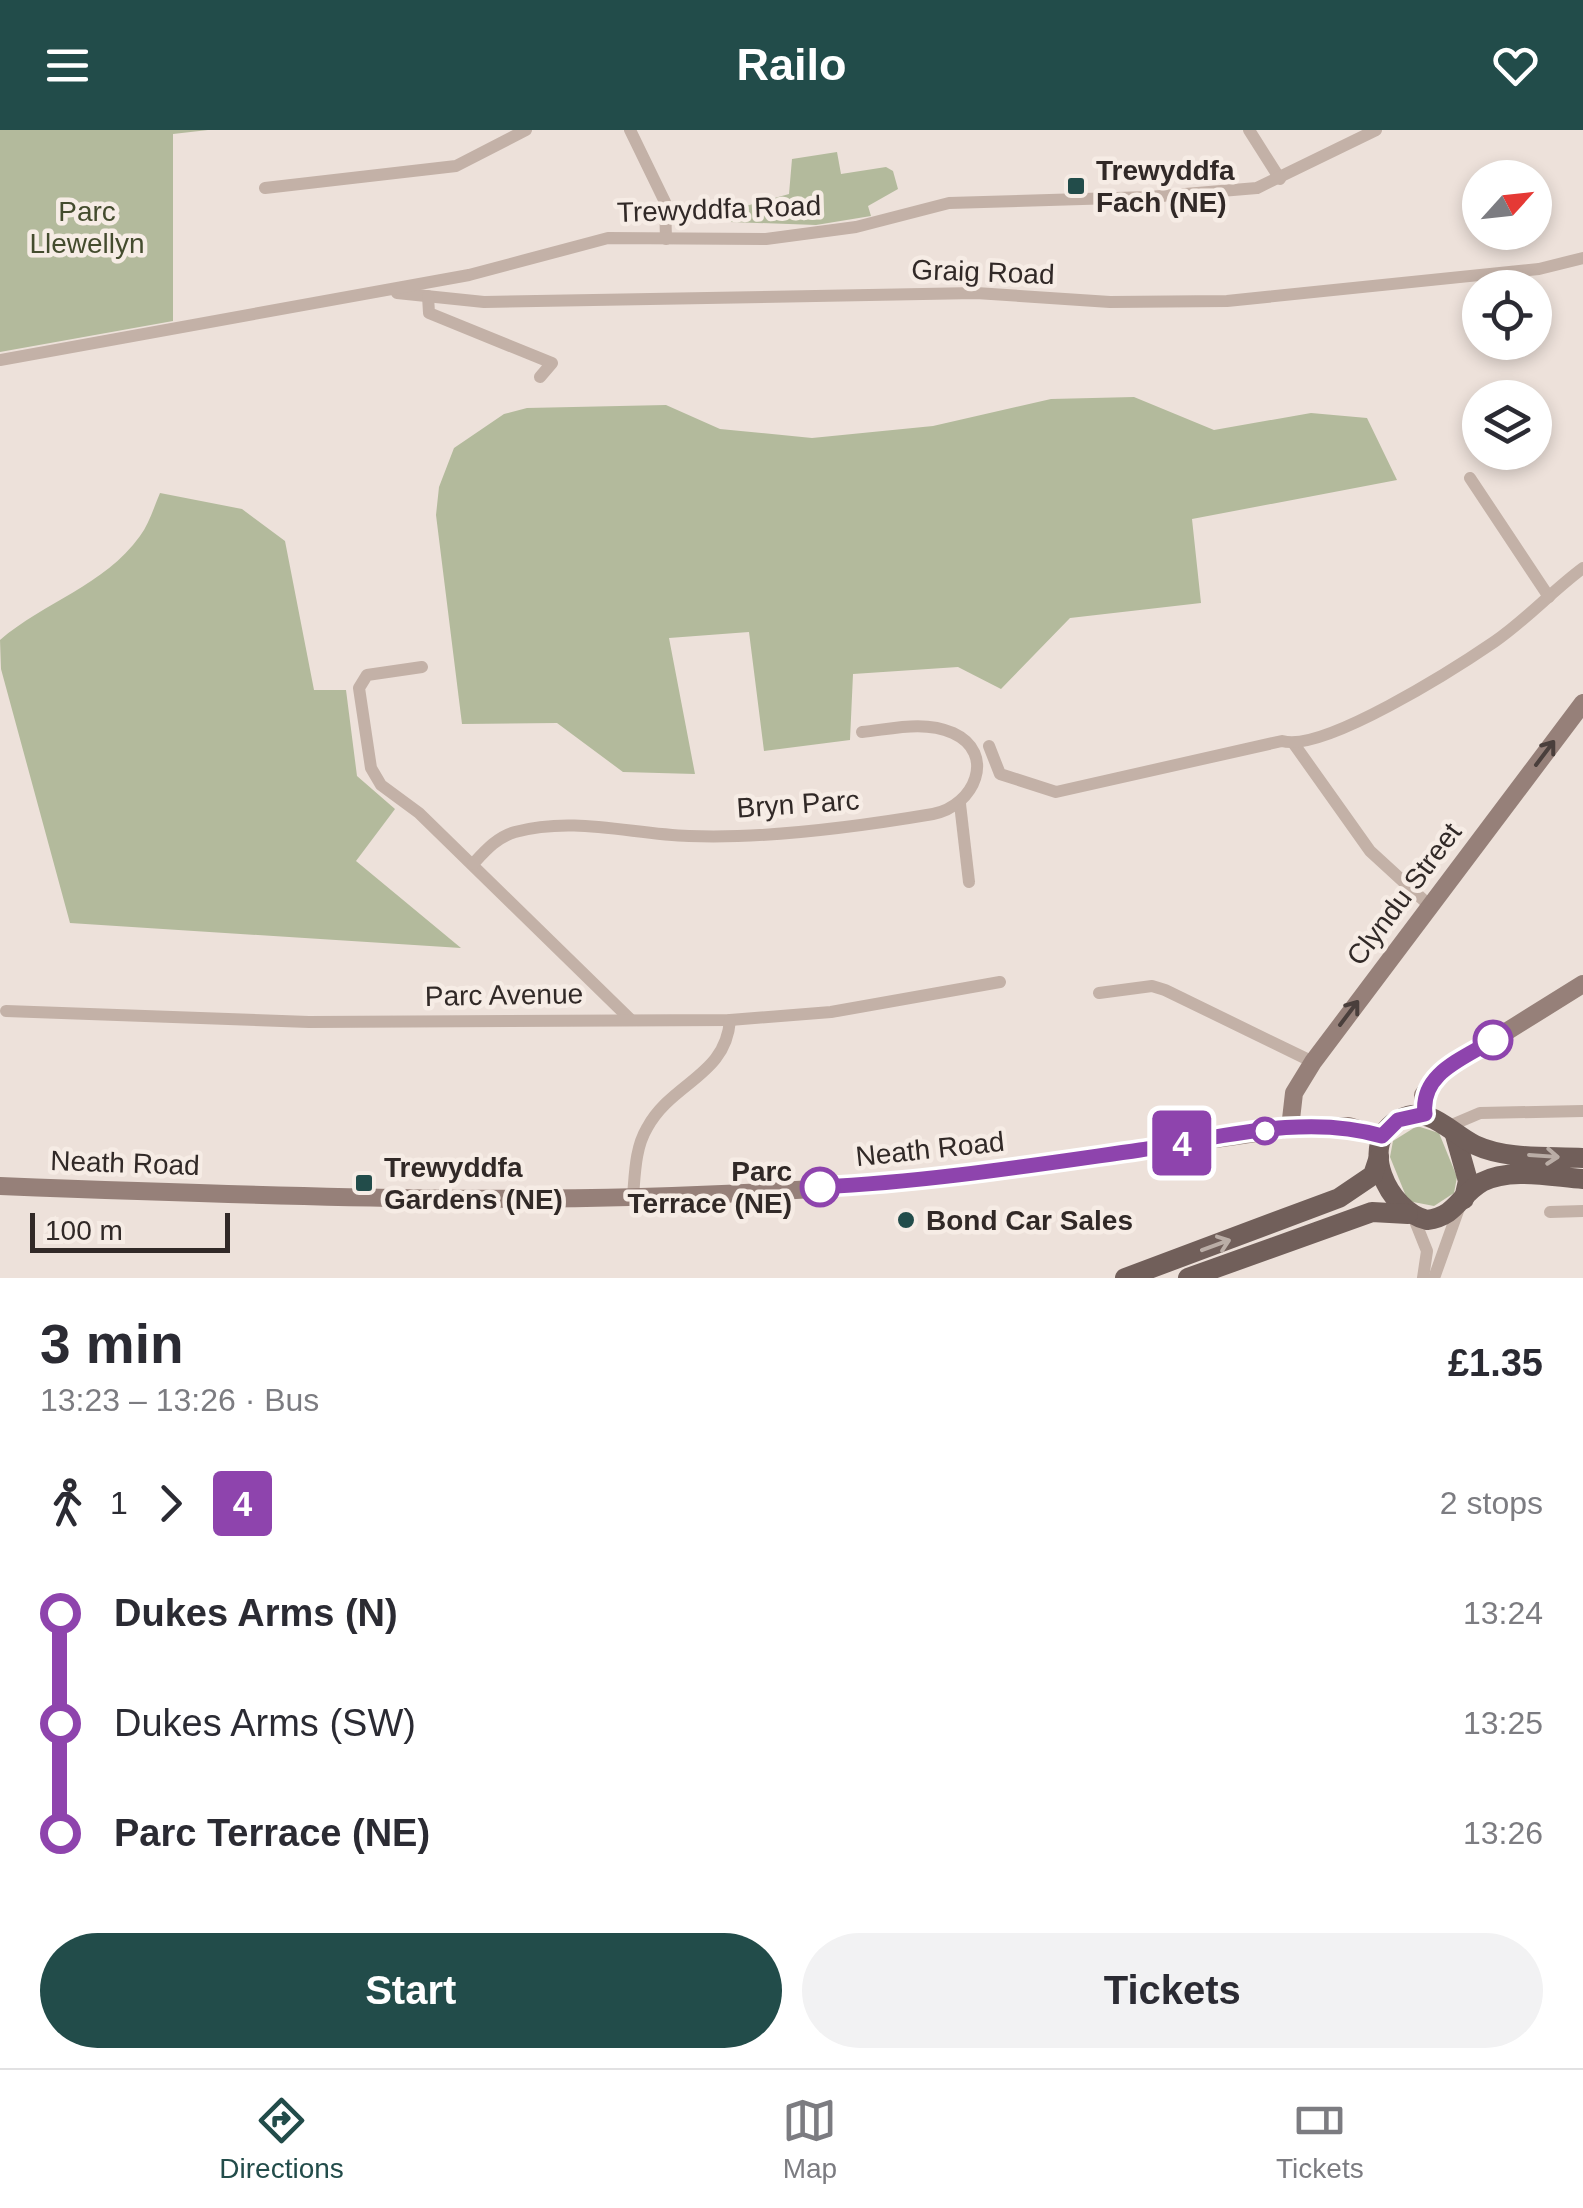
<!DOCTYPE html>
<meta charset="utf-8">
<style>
:root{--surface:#fff;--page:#f2f2f3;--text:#2b2b33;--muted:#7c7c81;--line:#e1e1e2;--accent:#224c4a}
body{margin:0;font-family:Arial,sans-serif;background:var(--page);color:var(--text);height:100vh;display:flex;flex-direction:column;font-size:38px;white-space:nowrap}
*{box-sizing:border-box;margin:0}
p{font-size:32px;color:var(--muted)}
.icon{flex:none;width:55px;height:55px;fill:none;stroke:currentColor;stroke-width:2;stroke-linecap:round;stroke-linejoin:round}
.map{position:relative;height:1148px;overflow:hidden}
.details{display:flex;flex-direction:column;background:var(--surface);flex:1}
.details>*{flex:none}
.badge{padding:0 20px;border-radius:8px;font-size:35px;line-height:65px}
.needle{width:65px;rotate:63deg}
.tools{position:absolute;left:1462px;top:30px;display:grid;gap:20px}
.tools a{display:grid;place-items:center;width:90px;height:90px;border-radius:50%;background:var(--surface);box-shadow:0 5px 15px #0003;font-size:50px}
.scale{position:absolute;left:30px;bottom:25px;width:200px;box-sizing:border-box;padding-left:10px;border:5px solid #312927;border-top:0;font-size:28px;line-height:35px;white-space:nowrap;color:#312927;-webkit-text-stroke:8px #f6ece5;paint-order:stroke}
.map>.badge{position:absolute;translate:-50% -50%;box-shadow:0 0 0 5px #fff}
.legs{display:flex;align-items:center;gap:15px;height:110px;padding:0 40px;font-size:32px}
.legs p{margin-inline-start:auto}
.overview{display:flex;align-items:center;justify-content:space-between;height:170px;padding:0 40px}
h1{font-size:55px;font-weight:700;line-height:75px}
.cta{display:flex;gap:20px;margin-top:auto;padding:20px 40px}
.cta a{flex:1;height:115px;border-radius:60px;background:var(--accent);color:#fff;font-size:40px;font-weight:700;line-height:115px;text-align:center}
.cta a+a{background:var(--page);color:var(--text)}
ul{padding:0 40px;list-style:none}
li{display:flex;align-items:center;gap:35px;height:110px;font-size:38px}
li i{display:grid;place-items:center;width:15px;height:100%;margin:0 12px;background:currentColor}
li i::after{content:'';width:25px;height:25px;margin:-12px;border:8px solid;border-radius:50%;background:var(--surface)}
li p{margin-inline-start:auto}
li:first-child i{background:linear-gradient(#0000 50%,currentColor 0)}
li:last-child i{background:linear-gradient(currentColor 50%,#0000 0)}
header{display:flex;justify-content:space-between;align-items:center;height:130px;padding:0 40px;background:var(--accent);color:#fff;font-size:45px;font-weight:700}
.tabs{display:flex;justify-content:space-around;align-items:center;height:140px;border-top:2px solid var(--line);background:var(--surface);font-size:28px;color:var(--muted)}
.tabs a{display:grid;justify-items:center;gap:5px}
.tabs .on{color:var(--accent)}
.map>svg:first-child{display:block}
.green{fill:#b3ba9c}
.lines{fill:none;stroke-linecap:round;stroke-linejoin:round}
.street{stroke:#c3b1a7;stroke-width:12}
.secondary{stroke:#968079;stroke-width:18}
.primary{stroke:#715f5a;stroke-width:20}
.oneway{stroke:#4a3f3c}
.oneway2{stroke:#baada6}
.line-1-casing{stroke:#fff;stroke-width:22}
.line-1{stroke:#8e44ad;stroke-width:15}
.poi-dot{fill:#224c4a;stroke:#f6ece5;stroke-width:4}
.stop-1-dot{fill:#fff;stroke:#8e44ad;stroke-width:5}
.labels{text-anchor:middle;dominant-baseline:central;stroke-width:9;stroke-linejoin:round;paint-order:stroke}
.poi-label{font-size:28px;font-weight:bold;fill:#312927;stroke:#f6ece5;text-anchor:start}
.street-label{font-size:28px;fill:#312927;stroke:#f6ece5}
.park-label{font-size:28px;fill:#444c2e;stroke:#f6ece5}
.stop-label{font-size:28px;font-weight:bold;fill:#312927;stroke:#f6ece5;text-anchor:end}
</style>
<header><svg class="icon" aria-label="menu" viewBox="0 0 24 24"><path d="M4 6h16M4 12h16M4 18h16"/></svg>Railo<svg class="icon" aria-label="heart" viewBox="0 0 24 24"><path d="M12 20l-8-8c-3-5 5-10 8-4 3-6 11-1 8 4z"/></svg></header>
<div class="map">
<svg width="1583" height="1148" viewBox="0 0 1583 1148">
<rect width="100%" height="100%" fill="#ede1da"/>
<!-- green -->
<g class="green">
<path d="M 0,0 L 208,0 L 173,4 L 173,191 L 0,222 Z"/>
<path d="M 837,22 L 841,44 L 886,37 L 893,41 L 898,59 L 868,76 L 871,86 L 816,95 L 730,92 L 731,80 L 789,64 L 792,29 Z"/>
<path d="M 1134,267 L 1214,300 L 1311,283 L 1367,288 L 1397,350 L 1192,389 L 1201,473 L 1070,488 L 1001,559 L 958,537 L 853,544 L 850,610 L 764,621 L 749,502 L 669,508 L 695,644 L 623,642 L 557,593 L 462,594 L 436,385 L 439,357 L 454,318 L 504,284 L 527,278 L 666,275 L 720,299 L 812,308 L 933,296 L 1051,269 Z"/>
<path d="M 160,363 L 242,379 L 285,411 L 314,560 L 346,560 L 357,646 L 395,679 L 356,731 L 461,818 L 70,793 L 1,539 L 0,510 C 44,472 104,456 140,406 C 149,394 154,377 160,363 Z"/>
<path d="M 1417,996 L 1439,1003 L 1457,1047 L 1454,1063 L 1434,1076 L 1408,1071 L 1390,1027 L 1393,1011 Z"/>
</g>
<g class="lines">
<!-- street -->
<g class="street">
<path d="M 630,0 L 665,72 L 666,109"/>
<path d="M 1249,0 L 1280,49"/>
<path d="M 265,58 L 456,36 L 526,0"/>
<path d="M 397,163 L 484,172 L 976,163 L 1110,172 L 1227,171 L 1539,139 L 1583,128"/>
<path d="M 428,166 L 429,183 L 552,233 L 540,247"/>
<path d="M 0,230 L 469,145 L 608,108 L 766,109 L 856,97 L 949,73 L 1149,67 L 1257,58 L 1376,0"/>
<path d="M 1470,348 L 1549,467"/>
<path d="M 422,537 L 367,545 L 359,558 L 371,638 L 381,655 L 419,683 L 630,889"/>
<path d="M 1294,614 L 1370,721 L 1430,776"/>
<path d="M 989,616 L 1000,644 L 1056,662 L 1282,611 C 1323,623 1456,538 1494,512 C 1526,490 1552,461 1583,438"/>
<path d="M 960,674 L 969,752"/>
<path d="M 473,734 C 485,721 497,707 515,702 C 574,686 630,704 689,706 C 762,709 862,696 933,684 C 975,676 997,623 953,603 C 924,590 892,599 862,602"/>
<path d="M 1099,863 L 1152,856 L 1165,860 L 1313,932"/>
<path d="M 6,881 L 309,892 L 730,890 L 831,882 L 1000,852"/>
<path d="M 1447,997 L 1480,983 L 1583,981"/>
<path d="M 633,1066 C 635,1044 635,1018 647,998 C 672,952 726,946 730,890"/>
<path d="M 1550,1082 L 1583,1081"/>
<path d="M 1413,1086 L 1427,1121 L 1423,1148"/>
<path d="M 1434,1148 L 1459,1078"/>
</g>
<!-- secondary -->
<g class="secondary">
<path d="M 1425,984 L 1423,965 L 1440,943 L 1583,854"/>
<path d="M 1290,998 L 1294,963 L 1313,932 L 1583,573"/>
<path d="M 0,1056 C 285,1067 570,1078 855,1056 C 1000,1044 1145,1019 1290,998 L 1349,996 L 1382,1006"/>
</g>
<!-- primary -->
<g class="primary">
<path d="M 1455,1005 L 1468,1051 L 1464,1069"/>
<path d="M 1583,1028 C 1549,1026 1507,1030 1475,1015 C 1450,1003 1430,974 1400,989 C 1355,1012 1389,1082 1427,1090 C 1457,1086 1459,1065 1482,1052 C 1510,1037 1553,1047 1583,1049"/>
<path d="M 1125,1148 L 1339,1068 L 1373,1045 L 1379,1027"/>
<path d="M 1188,1148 L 1372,1082 L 1408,1084"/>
</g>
</g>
<!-- one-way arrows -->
<defs><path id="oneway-shaft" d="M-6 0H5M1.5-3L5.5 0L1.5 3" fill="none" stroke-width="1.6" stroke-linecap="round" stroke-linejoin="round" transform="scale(2.5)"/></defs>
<g class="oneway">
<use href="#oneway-shaft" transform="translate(1545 623) rotate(-53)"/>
<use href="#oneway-shaft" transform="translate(1349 883) rotate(-53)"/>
</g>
<g class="oneway2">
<use href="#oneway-shaft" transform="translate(1544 1026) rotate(4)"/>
<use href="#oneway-shaft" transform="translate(1216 1115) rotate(-20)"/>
</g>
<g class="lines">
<defs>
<path id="line-1" d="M 820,1057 C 927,1052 1034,1035 1140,1020 C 1218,1008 1305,983 1382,1006 L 1398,990 L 1425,984 C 1420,943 1463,929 1493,910"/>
</defs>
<!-- line-1 casing -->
<use href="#line-1" class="line-1-casing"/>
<!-- line-1 -->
<use href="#line-1" class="line-1"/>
</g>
<!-- markers -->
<g class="poi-dot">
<rect x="1066" y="46" width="20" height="20" rx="5"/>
<rect x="354" y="1043" width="20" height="20" rx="5"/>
<circle cx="906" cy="1090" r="10"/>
</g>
<g class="stop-1-dot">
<circle cx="1493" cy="910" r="18"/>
<circle cx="1265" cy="1001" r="12"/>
<circle cx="820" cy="1057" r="18"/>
</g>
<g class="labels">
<!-- poi labels -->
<g class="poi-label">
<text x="1096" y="40">Trewyddfa<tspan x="1096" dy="32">Fach (NE)</tspan></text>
<text x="384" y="1037">Trewyddfa<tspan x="384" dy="32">Gardens (NE)</tspan></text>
<text x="926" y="1090">Bond Car Sales</text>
</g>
<!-- street labels -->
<g class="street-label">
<text transform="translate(719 79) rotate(-2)">Trewyddfa Road</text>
<text transform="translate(983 142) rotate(2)">Graig Road</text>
<text transform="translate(798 674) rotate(-4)">Bryn Parc</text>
<text transform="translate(1404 764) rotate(-53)">Clyndu Street</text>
<text transform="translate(504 865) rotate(-1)">Parc Avenue</text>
<text transform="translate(930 1019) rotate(-6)">Neath Road</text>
<text transform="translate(125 1033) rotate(2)">Neath Road</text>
</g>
<!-- park labels -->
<g class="park-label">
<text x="87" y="81">Parc<tspan x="87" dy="32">Llewellyn</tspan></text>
</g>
<!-- stop labels -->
<g class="stop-label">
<text x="792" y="1041">Parc<tspan x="792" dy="32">Terrace (NE)</tspan></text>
</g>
</g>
</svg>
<div class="tools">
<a><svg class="needle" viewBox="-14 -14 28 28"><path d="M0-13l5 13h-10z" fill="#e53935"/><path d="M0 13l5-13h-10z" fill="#7c7c81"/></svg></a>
<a><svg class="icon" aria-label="locate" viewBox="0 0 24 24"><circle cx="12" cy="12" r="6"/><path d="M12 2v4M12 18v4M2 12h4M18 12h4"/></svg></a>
<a><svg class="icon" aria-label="layers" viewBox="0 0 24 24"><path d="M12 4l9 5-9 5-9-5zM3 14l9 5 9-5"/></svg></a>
</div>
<div class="scale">100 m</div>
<b class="badge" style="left:1182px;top:1013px;background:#8e44ad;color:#fff">4</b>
</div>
<section class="details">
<div class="overview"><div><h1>3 min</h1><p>13:23 – 13:26 · Bus</p></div><b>£1.35</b></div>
<div class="legs"><svg class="icon" aria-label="walk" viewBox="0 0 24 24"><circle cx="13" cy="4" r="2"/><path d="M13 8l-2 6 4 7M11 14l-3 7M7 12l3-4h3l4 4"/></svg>1<svg class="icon" aria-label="forward" viewBox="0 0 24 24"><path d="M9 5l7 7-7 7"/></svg><b class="badge" style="background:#8e44ad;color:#fff">4</b><p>2 stops</p></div>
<ul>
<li><i style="color:#8e44ad"></i><b>Dukes Arms (N)</b><p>13:24</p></li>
<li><i style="color:#8e44ad"></i><span>Dukes Arms (SW)</span><p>13:25</p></li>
<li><i style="color:#8e44ad"></i><b>Parc Terrace (NE)</b><p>13:26</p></li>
</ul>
<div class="cta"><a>Start</a><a>Tickets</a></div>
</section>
<nav class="tabs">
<a class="on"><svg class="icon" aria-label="directions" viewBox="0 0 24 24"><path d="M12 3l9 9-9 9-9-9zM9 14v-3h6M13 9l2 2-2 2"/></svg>Directions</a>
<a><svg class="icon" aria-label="map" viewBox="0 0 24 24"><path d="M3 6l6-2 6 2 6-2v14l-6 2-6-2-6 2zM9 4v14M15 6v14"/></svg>Map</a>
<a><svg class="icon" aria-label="tickets" viewBox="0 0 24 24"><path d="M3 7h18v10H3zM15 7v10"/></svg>Tickets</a>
</nav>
